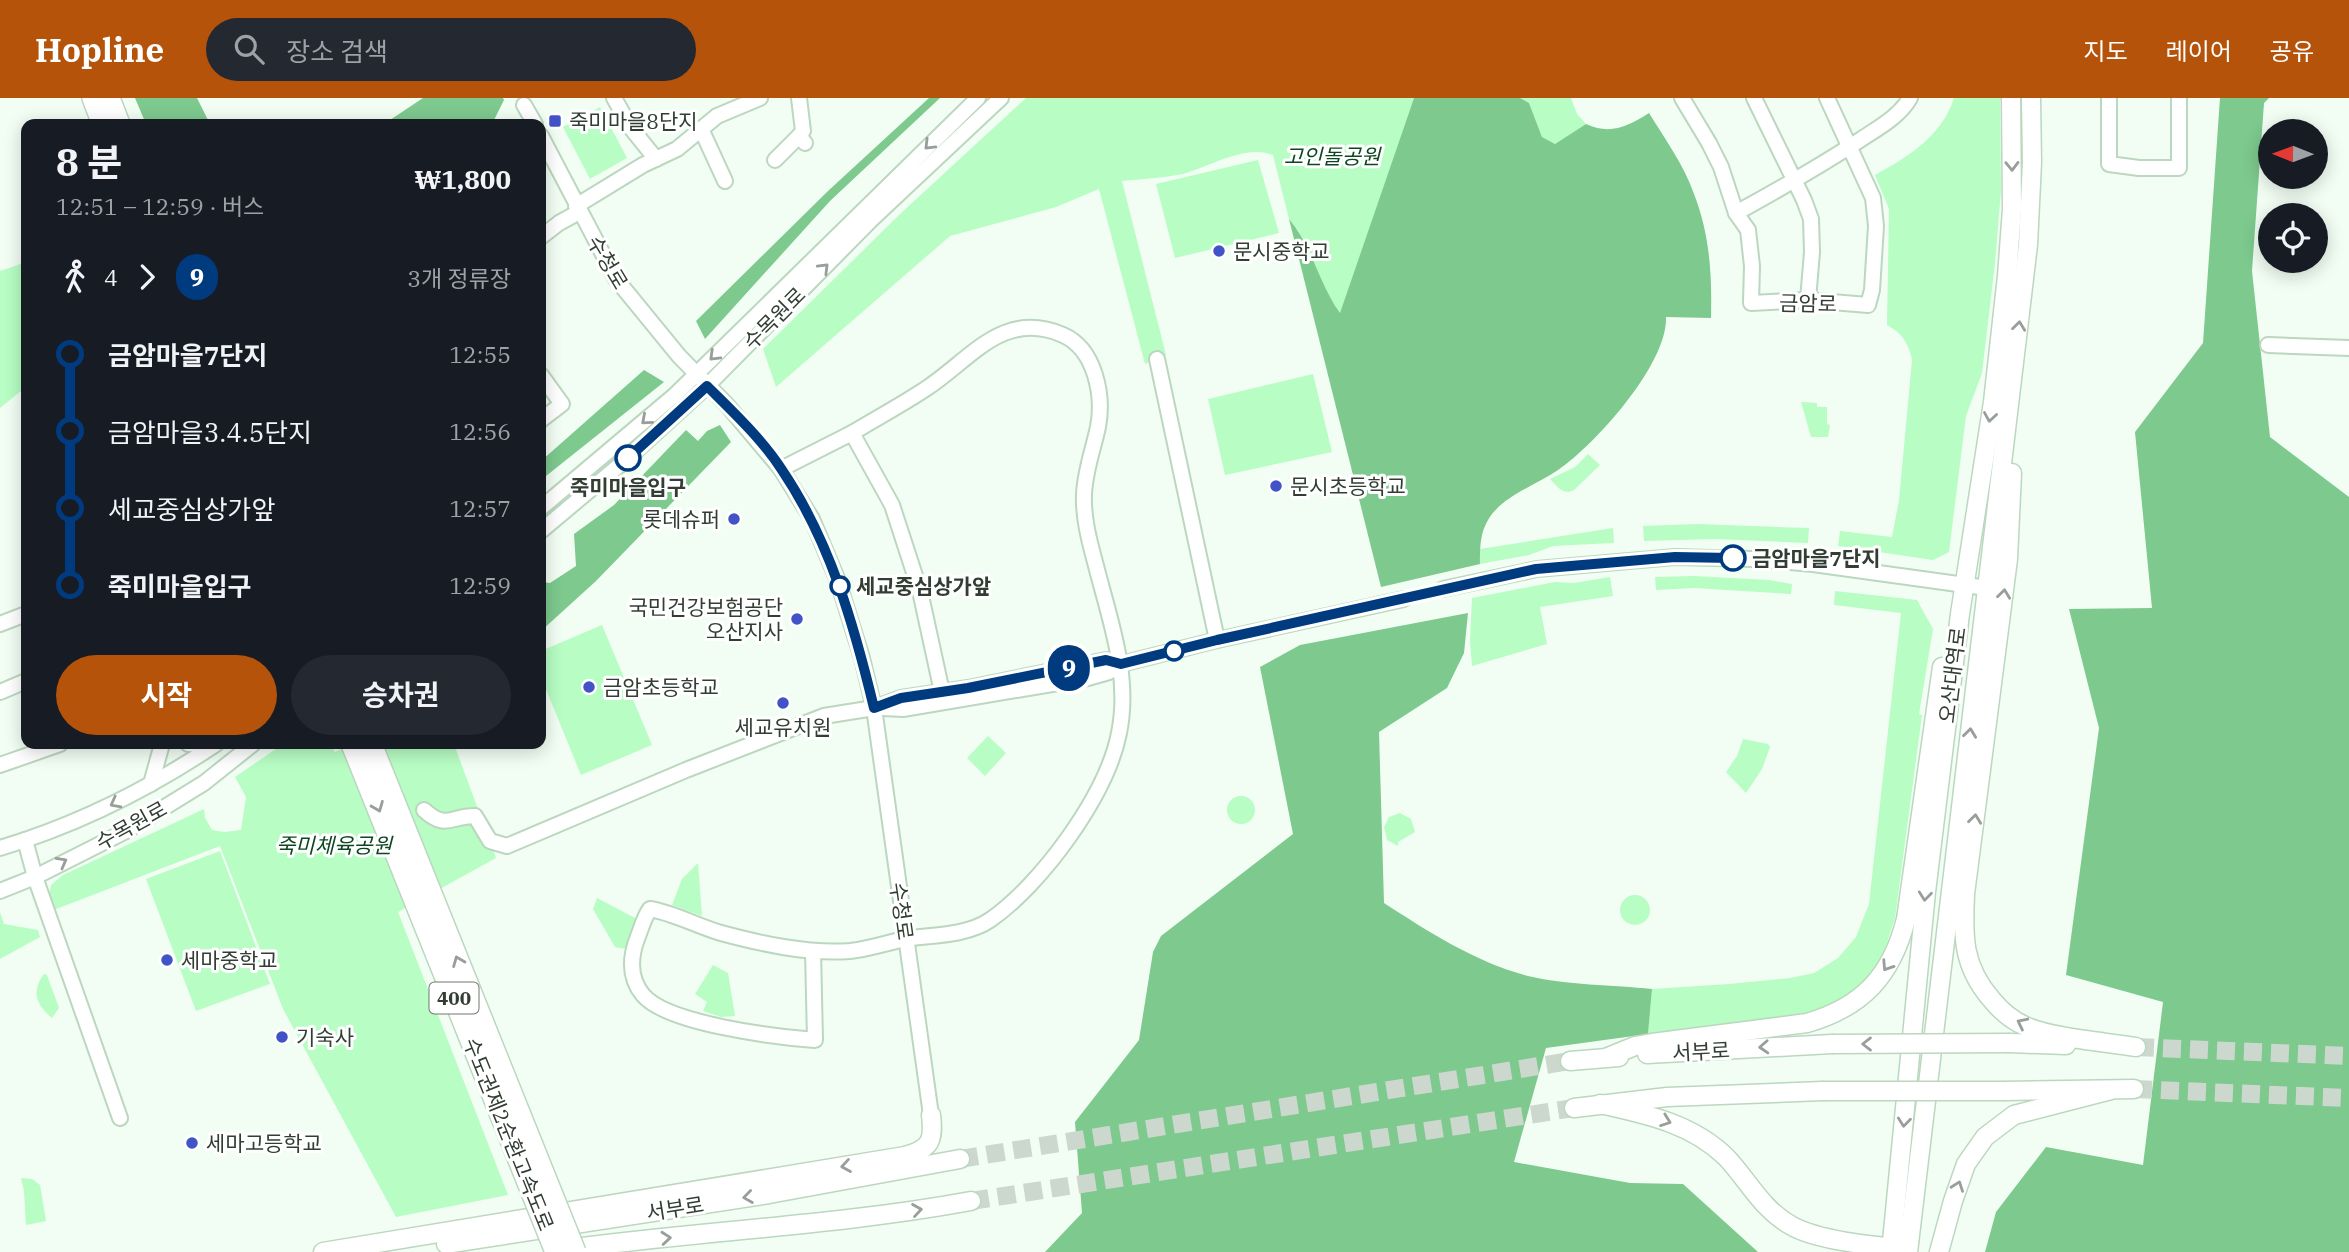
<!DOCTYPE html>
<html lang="ko">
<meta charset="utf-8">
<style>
:root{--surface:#171b24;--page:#242831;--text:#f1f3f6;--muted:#9ea1a6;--accent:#b45309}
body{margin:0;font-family:"IBM Plex Serif","Noto Sans KR",serif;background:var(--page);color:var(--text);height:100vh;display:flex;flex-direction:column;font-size:26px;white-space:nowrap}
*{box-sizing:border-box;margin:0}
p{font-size:23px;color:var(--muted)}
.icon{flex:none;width:38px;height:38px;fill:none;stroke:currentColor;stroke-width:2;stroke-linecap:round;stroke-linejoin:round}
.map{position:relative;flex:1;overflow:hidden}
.panel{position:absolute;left:21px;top:21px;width:525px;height:630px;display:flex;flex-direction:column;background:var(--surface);border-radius:14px;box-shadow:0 4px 18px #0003}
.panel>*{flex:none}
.badge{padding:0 14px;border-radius:23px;font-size:24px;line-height:46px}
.needle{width:46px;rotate:271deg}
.fabs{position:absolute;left:2258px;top:21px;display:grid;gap:14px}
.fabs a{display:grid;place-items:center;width:70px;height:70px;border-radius:50%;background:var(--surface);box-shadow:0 4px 18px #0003;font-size:35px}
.map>.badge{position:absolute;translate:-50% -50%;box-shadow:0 0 0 4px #fff}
.legs{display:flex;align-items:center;gap:10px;height:77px;padding:0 35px;font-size:23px}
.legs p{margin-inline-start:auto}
.overview{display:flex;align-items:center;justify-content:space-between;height:119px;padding:0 35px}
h1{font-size:38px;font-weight:700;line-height:52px}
.action{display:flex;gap:14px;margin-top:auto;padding:14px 35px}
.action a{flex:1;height:80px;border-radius:42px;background:var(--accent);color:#fff;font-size:28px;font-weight:700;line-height:80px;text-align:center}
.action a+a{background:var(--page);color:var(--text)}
ul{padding:0 35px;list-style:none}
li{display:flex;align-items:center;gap:24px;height:77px;font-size:26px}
li i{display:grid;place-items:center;width:10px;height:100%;margin:0 9px;background:currentColor}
li i::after{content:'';width:18px;height:18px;margin:-9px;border:5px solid;border-radius:50%;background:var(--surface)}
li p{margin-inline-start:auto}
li:first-child i{background:linear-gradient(#0000 50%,currentColor 0)}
li:last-child i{background:linear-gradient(currentColor 50%,#0000 0)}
header{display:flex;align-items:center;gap:42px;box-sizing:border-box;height:98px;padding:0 35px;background:var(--accent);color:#fff}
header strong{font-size:33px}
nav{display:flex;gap:38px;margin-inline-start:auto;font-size:24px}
.search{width:490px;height:63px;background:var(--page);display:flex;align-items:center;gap:18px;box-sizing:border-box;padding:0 24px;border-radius:38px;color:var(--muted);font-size:26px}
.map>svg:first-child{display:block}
.green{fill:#b7fdc4}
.forest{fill:#7dc98e}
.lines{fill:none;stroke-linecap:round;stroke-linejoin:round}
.minor-tunnel{stroke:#ccd8ce;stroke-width:14;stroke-dasharray:14 7;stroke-linecap:butt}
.major-tunnel{stroke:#ccd8ce;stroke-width:18;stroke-dasharray:18 9;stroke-linecap:butt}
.minor-casing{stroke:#bbd7bf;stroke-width:18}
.major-casing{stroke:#bbd7bf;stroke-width:21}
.highway-casing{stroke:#bbd7bf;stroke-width:24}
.minor{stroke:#fff;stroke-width:14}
.major{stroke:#fff;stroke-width:18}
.highway{stroke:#fff;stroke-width:21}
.major-bridge-casing{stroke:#bbd7bf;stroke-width:21;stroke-linecap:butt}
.highway-bridge-casing{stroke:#bbd7bf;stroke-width:24;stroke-linecap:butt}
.major-bridge{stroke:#fff;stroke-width:18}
.highway-bridge{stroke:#fff;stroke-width:21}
.oneway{stroke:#989e9a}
.line-1-casing{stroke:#fff;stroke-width:16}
.line-1{stroke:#003b80;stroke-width:10}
.poi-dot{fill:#4253c7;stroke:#fff;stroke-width:2.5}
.stop-1-dot{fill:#fff;stroke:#003b80;stroke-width:3.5}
.labels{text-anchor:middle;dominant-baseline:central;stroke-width:6;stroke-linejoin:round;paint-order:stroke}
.shield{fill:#fff;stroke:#707871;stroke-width:2}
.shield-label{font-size:19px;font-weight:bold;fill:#323e34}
.poi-label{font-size:21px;fill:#323e34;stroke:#fff;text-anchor:start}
.park-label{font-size:21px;font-style:italic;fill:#0e4621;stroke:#fff}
.street-label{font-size:21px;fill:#323e34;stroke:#fff}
.stop-label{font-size:21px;font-weight:bold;fill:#323e34;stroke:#fff;text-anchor:start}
</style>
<header>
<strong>Hopline</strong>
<div class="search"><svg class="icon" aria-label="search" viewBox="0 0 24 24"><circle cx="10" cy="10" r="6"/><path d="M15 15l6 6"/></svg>장소 검색</div>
<nav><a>지도</a><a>레이어</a><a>공유</a></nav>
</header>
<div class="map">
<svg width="2349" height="1154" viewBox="0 0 2349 1154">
<rect width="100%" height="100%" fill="#f2fef4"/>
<!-- green -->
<g class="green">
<path d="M 1026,0 L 1414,0 L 1340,216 L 1319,181 L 1298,132 L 1289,121 L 1273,57 C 1244,46 1210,69 1183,76 C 1163,80 1142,81 1122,83 L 1166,257 L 1145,266 L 1099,91 L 1056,109 L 950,138 L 776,289 L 763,251 L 900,116 Z"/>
<path d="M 1520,0 L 1571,0 L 1577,16 L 1586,26 L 1555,46 L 1542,39 L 1529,5 Z"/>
<path d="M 1954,0 L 2000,0 L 2001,93 L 1995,165 L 1982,275 L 1966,318 L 1949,454 L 1933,462 L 1838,448 L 1840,433 L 1892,439 L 1899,402 L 1912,262 C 1909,246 1902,235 1887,227 L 1889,111 L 1875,77 C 1908,59 1942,38 1954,0 Z"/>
<path d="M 600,9 L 627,60 L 590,81 L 563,29 Z"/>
<path d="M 1258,62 L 1279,135 L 1175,160 L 1156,86 Z"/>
<path d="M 26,164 L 26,289 L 0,310 L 0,173 Z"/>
<path d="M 1313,276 L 1332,354 L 1225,377 L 1208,301 Z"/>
<path d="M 1801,304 L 1817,305 L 1817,309 L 1827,309 L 1827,326 L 1830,327 L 1828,339 L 1811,339 Z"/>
<path d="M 1588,356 L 1600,367 L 1574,392 C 1563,398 1557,388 1550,381 L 1575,369 Z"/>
<path d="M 1697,426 L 1809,430 L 1808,445 L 1715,441 L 1644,443 L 1643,428 Z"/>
<path d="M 1613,430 L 1614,445 L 1553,448 L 1529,457 L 1480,466 L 1480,451 Z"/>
<path d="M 1694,478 L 1769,482 L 1792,486 L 1791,496 L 1694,490 L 1656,492 L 1655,479 Z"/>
<path d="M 1610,479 L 1613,498 L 1540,509 L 1547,546 L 1472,568 L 1470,542 L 1472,500 L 1555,484 L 1574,485 Z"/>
<path d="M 1835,493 L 1917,502 L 1933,531 L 1919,616 L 1922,617 L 1895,820 L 1882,860 L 1866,883 L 1832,911 L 1786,923 L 1648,936 L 1652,891 L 1729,886 L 1790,880 L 1814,875 L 1838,860 L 1856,839 L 1869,806 L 1901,515 L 1834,507 Z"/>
<path d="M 602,527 L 652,647 L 581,677 L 541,579 L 541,553 Z"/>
<path d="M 988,638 L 1006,655 L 985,678 L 967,660 Z"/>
<path d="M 1743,641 L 1768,646 L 1770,649 L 1762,671 L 1746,695 L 1726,674 L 1737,658 Z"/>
<path d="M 283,646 L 329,646 L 335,654 L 354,646 L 454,646 L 496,760 L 398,814 L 508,1097 L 396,1119 L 283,911 L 220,748 L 51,813 L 48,803 L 51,787 L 63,777 L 204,711 L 205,720 L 212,732 L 224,734 L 241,732 L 246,699 L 235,679 Z"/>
<circle cx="1241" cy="712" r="14"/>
<path d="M 1400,715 L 1411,721 L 1415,734 L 1398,744 L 1398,748 L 1387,742 L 1384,729 L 1389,719 Z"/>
<path d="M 220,753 L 270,886 L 196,913 L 146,781 Z"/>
<path d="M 698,765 L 702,818 L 672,807 L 682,781 Z"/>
<circle cx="1635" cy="812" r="15"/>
<path d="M 597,800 L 635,820 L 636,824 L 626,851 L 615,849 L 593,811 Z"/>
<path d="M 0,814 L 4,826 L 38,832 L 40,839 L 0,861 Z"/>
<path d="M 713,867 L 728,875 L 735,918 L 721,919 L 703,913 L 707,904 L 695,896 Z"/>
<path d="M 44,876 L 47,877 L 59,910 L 52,920 C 36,907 31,893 44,876 Z"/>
<path d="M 21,1080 L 32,1081 L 40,1087 L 46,1123 L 26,1127 L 24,1093 Z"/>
</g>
<!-- forest -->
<g class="forest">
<path d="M 135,0 L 197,0 L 210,26 L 146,26 Z"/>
<path d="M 423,0 L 503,0 L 504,2 L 492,26 L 384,26 Z"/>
<path d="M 929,0 L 940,0 L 830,103 L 705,241 L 696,223 L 828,93 Z"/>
<path d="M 1414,0 L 1520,0 L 1529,5 L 1542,39 L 1555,46 L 1586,26 C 1610,37 1627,29 1649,15 C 1665,41 1684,67 1694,96 C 1710,137 1712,177 1711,220 L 1666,219 C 1668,265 1596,346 1558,372 C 1538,386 1508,396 1492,416 C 1480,432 1480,447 1480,466 L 1381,489 L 1289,121 C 1312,148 1319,186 1340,215 Z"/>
<path d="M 2220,0 L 2269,0 L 2264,5 L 2252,173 L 2270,339 L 2349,399 L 2349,1154 L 1985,1154 L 1996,1114 L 2046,1049 L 2143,1067 L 2163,904 L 2066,877 L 2099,630 L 2069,511 L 2152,510 L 2135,334 L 2203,245 Z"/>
<path d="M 644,272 L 664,284 L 541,382 L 541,363 Z"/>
<path d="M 720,327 L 731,344 L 596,483 L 541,533 L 541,484 L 550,485 L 576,468 L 574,436 L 614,407 L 686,332 L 698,343 L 707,333 Z"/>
<path d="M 1468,515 L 1464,555 L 1447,590 L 1379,634 L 1384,805 C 1429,834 1475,864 1528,878 C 1565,887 1614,887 1652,891 L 1648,936 L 1546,950 L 1514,1064 L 1630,1085 L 1683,1086 L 1758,1154 L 1045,1154 L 1082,1115 L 1075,1024 L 1139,942 L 1153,854 L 1161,838 L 1293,736 L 1260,569 L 1300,547 Z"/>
</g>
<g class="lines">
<!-- minor-tunnel -->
<path class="minor-tunnel" d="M 1404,501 L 1443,491"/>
<!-- major-tunnel -->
<g class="major-tunnel">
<path d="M 2136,949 L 2349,958"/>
<path d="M 2134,991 L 2349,1000"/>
<path d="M 960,1061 L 1570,963"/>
<path d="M 971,1103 L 1574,1010"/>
</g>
<defs>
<g id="minor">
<path d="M 614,0 L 631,30 L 656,61"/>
<path d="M 799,0 L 803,33 L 799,38 L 805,45"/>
<path d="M 1682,0 L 1709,45 L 1721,69 L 1736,115 L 1748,132 L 1752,168 L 1751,205 L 1808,202 L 1868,207 L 1872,192 L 1876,128 L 1873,100 L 1827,0"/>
<path d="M 1754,0 L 1804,102 L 1811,121 L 1812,154 L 1808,202"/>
<path d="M 2109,0 L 2109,66 L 2139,70 L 2179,70 L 2179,0"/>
<path d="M 524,7 L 535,26"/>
<path d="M 702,33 L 725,83"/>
<path d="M 541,38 L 616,181 L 679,258 L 727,307 L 781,371 L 812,421 L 838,483 L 862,560 L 874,610 L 931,1017"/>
<path d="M 775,62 L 799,38"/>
<path d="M 576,108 L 643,67 L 677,51 L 717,18 L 760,0"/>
<path d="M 1736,115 C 1778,92 1820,68 1860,42 C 1878,30 1899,19 1910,0"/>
<path d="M 541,139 L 559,125 L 579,114"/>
<path d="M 2268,247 L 2349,250"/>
<path d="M 1157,261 L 1217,542"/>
<path d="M 541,277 L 562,306 L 541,322"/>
<path d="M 781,371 L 852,335 L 892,407 L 920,493 L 942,594"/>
<path d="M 541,410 L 675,297 L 978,0"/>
<path d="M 541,433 L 628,360 L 707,288 L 870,123 L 1001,0"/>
<path d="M 1443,491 L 1537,471 L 1675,459 L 1753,461 L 1813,466 L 1987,490"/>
<path d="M 0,526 L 26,516"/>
<path d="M 0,594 L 26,583"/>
<path d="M 883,610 L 903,611 L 1088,580 L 1109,574 L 1121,566 L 1217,542 L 1404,501"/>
<path d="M 188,646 L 213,648"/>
<path d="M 0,667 L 60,646"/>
<path d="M 151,686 L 162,646"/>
<path d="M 424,712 C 446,732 450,718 475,718 L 490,743 L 507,748 L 686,672 L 824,618 L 874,610 L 901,600 L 968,590 L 1106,562 L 1121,566"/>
<path d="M 25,742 L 35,779 L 120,1020"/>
<path d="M 0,750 C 77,727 149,691 216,646"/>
<path d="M 0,793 L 35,779 L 126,733 L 204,685 L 253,646"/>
<path d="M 813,853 L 815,942 C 776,939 667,926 643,897 C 629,880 630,860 637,841 C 641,831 644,819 650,811 C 674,815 697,828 721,835 C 762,846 807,856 850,853 C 871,851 891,843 911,840 C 936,837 968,837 990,822 C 1041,787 1107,697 1119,635 C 1131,577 1109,520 1095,464 C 1089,442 1083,419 1084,396 C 1085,373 1093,352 1098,329 C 1104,297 1095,251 1063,237 C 1003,211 971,261 927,290 C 903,306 877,320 852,335"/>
</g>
<g id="major">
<path d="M 2012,375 L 2008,461 L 1965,796 C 1963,838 1962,868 1992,902 C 2001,913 2011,922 2025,928 C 2051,940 2106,944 2136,949"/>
<path d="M 2009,945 L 2066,947"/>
<path d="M 1647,956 L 1832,946"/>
<path d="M 1608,959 L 1635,948 L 1652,945 L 1807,925 C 1863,909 1892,877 1906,821 L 1942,569"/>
<path d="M 1570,963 L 1619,959"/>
<path d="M 2004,993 L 2134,991"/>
<path d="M 1600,1006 C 1645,1016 1691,1025 1726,1059 C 1748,1082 1762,1112 1792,1128 C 1817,1142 1871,1148 1901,1150"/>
<path d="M 1574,1010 L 1667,999 L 1823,993"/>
<path d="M 446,1146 L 769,1096 L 960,1061"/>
<path d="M 560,1152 C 697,1133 835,1128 971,1103"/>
<path d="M 323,1154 L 905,1058 C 931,1051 934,1042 931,1017"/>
<path d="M 1891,1154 L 1926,794 L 1960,516 L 1993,304 L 2007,178 L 2012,111 L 2011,0"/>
<path d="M 1908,1154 L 2028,147 L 2032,64 L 2031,0"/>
<path d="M 1939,1154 L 1953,1103 L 1966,1066 L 1985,1039 L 2014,1017 L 2111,992"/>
</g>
<g id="highway">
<path d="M 93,0 L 103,26"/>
<path d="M 109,0 L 119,26"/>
</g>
</defs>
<!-- minor casing -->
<use href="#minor" class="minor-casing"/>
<!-- major casing -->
<use href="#major" class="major-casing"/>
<!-- highway casing -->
<use href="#highway" class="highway-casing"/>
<!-- minor -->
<use href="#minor" class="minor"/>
<!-- major -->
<use href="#major" class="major"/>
<!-- highway -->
<use href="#highway" class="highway"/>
<defs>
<g id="major-bridge">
<path d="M 1832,946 L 2009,945"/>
<path d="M 1823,993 L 2004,993"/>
</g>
<g id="highway-bridge">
<path d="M 352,646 L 556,1154"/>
<path d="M 371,646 L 575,1154"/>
</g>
</defs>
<!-- major-bridge casing -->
<use href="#major-bridge" class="major-bridge-casing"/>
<!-- highway-bridge casing -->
<use href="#highway-bridge" class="highway-bridge-casing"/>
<!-- major-bridge -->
<use href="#major-bridge" class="major-bridge"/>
<!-- highway-bridge -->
<use href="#highway-bridge" class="highway-bridge"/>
</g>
<!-- one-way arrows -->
<defs><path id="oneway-chevron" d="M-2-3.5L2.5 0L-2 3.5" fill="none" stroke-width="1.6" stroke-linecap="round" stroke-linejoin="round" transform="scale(1.75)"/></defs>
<g class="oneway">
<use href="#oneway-chevron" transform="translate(929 47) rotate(135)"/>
<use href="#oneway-chevron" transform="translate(2012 68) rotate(89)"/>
<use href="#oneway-chevron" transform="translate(824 170) rotate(-45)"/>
<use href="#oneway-chevron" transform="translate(2019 228) rotate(-83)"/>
<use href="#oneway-chevron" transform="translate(714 258) rotate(136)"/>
<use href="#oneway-chevron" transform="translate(1990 319) rotate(99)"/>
<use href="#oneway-chevron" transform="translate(646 322) rotate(139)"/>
<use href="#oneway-chevron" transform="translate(2004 496) rotate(-83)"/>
<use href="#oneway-chevron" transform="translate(1970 635) rotate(-83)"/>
<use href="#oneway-chevron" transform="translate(115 705) rotate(152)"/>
<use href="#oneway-chevron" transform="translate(378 709) rotate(68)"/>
<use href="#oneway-chevron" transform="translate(1975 721) rotate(-83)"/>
<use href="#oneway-chevron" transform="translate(62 764) rotate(-29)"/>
<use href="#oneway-chevron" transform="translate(1925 798) rotate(96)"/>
<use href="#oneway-chevron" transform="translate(458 863) rotate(-112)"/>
<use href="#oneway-chevron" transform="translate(1887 868) rotate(123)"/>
<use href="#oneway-chevron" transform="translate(2022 925) rotate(-154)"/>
<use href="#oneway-chevron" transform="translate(1867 946) rotate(-180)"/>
<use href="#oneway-chevron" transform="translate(1764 949) rotate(177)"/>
<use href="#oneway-chevron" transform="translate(1666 1023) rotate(20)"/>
<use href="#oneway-chevron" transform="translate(1904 1024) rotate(96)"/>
<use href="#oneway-chevron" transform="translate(846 1068) rotate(171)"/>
<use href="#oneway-chevron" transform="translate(1958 1088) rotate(-70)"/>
<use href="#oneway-chevron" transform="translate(748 1099) rotate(172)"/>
<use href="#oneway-chevron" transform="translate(917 1112) rotate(-9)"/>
<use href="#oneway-chevron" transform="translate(666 1140) rotate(-5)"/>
</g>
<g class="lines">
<defs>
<path id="line-1" d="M 628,360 L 707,288 C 733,314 762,341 782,372 C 830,443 854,527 874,610 L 901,600 L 968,590 L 1106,562 L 1121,566 L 1217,542 L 1536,471 L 1675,459 L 1733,460"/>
</defs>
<!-- line-1 casing -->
<use href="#line-1" class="line-1-casing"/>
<!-- line-1 -->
<use href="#line-1" class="line-1"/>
</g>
<!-- markers -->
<g class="poi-dot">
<rect x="548" y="16" width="14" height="14" rx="3.5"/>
<circle cx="1219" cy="153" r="7"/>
<circle cx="1276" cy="388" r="7"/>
<circle cx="734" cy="421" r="7"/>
<circle cx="797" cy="521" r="7"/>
<circle cx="589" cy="589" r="7"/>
<circle cx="783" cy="605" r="7"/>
<circle cx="167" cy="862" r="7"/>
<circle cx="282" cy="939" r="7"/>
<circle cx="192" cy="1045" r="7"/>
</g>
<g class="stop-1-dot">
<circle cx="628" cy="360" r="12"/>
<circle cx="1733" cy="460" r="12"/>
<circle cx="840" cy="488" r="9"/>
<circle cx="1174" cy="553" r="9"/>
</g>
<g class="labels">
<!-- shield labels -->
<rect class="shield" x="429.5" y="884.5" width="49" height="31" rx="5"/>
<g class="shield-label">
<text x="454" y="900">400</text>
</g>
<!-- poi labels -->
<g class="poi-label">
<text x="569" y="23">죽미마을8단지</text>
<text x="1233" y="153">문시중학교</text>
<text x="1290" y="388">문시초등학교</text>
<text x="720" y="421" text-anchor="end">롯데슈퍼</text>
<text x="783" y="509" text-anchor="end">국민건강보험공단<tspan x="783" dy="24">오산지사</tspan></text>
<text x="603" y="589">금암초등학교</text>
<text x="783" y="629" text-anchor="middle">세교유치원</text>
<text x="181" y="862">세마중학교</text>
<text x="296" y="939">기숙사</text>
<text x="206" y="1045">세마고등학교</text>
</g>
<!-- park labels -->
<g class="park-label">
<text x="1332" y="58">고인돌공원</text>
<text x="334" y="747">죽미체육공원</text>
</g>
<!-- street labels -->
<g class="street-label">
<text transform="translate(608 164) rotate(59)">수청로</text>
<text transform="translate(1808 205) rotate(1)">금암로</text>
<text transform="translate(774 220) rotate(-45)">수목원로</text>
<text transform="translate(1952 577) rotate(-83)">오산대역로</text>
<text transform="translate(131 727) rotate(-29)">수목원로</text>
<text transform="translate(902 813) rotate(82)">수청로</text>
<text transform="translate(1701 953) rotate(-3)">서부로</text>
<text transform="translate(509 1036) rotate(68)">수도권제2순환고속도로</text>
<text transform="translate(675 1110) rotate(-9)">서부로</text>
</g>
<!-- stop labels -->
<g class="stop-label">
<text x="628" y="389" text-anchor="middle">죽미마을입구</text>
<text x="1752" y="460">금암마을7단지</text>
<text x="856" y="488">세교중심상가앞</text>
</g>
</g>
</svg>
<div class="fabs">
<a><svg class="needle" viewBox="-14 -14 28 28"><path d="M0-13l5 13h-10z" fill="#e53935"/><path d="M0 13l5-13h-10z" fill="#9ea1a6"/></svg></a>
<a><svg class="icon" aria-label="locate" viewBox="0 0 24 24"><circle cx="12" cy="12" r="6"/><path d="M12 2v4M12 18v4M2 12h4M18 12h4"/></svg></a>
</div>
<b class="badge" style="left:1069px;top:570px;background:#003b80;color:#fff">9</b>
<section class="panel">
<div class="overview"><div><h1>8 분</h1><p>12:51 – 12:59 · 버스</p></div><b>₩1,800</b></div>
<div class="legs"><svg class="icon" aria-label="walk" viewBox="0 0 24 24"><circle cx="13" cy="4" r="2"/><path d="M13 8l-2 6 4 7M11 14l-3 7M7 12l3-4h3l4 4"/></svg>4<svg class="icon" aria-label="forward" viewBox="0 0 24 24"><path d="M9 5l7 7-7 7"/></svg><b class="badge" style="background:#003b80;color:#fff">9</b><p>3개 정류장</p></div>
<ul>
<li><i style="color:#003b80"></i><b>금암마을7단지</b><p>12:55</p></li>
<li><i style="color:#003b80"></i><span>금암마을3.4.5단지</span><p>12:56</p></li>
<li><i style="color:#003b80"></i><span>세교중심상가앞</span><p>12:57</p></li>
<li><i style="color:#003b80"></i><b>죽미마을입구</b><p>12:59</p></li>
</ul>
<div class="action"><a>시작</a><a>승차권</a></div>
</section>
</div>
